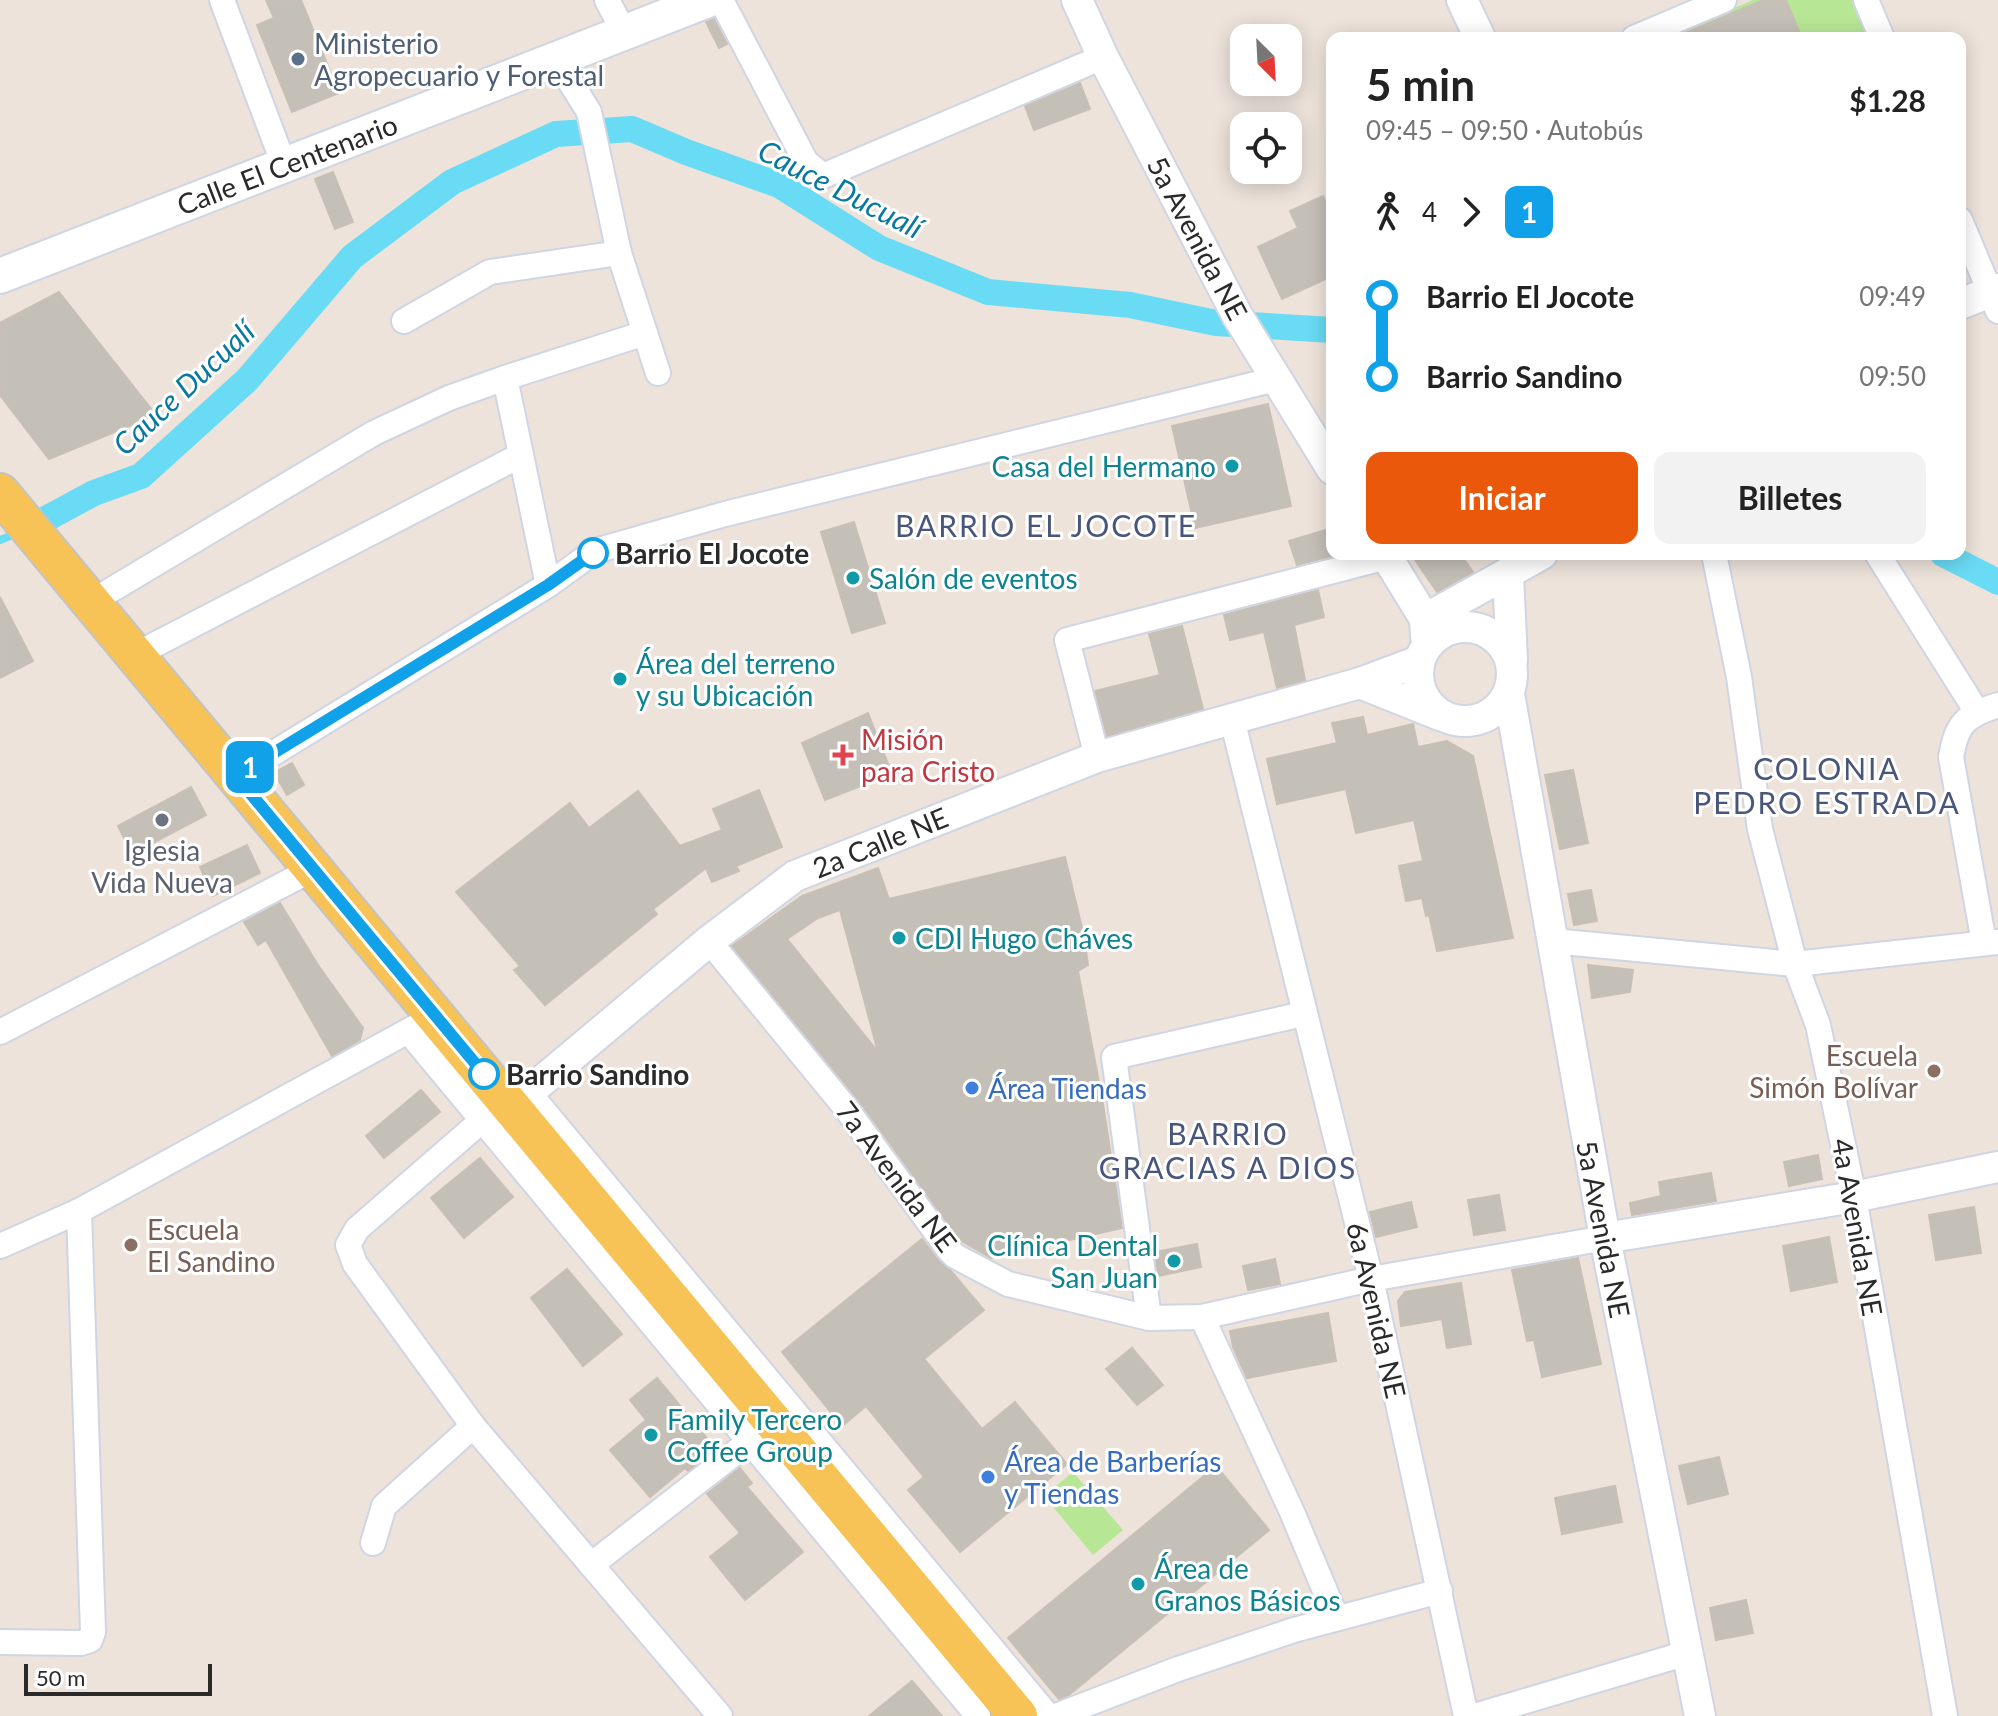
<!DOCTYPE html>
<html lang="es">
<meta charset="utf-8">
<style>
:root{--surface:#fff;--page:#f2f2f2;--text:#222;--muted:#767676;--accent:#ea580c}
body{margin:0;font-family:Lato,sans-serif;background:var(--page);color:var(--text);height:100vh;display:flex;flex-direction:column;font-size:30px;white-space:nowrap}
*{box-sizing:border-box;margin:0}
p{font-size:26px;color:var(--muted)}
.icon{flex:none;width:44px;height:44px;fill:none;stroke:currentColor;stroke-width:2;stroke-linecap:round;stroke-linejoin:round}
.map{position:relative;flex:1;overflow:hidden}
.drawer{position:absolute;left:1326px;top:32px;width:640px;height:528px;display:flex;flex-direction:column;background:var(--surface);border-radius:16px;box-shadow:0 4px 20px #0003}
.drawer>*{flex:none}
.badge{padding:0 16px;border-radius:12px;font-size:28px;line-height:52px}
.needle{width:52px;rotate:156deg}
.buttons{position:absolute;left:1230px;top:24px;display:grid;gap:16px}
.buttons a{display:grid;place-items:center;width:72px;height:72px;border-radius:16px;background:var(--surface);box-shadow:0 4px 20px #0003;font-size:40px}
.scale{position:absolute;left:24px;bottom:20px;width:188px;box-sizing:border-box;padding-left:8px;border:4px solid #2a2a2a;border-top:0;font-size:22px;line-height:28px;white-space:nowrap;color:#2a2a2a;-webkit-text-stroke:6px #fff;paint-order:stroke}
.map>.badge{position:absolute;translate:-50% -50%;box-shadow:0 0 0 4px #fff}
.legs{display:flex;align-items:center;gap:12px;height:88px;padding:0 40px;font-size:26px}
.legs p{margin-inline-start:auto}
.head{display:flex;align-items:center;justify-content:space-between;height:136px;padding:0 40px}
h1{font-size:44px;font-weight:700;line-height:60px}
.cta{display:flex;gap:16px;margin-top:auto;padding:16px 40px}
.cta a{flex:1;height:92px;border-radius:16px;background:var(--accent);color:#fff;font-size:32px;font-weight:700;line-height:92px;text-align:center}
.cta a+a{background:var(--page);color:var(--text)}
ul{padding:0 40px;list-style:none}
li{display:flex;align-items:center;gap:28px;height:80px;font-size:30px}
li i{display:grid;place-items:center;width:12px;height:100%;margin:0 10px;background:currentColor}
li i::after{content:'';width:20px;height:20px;margin:-10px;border:6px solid;border-radius:50%;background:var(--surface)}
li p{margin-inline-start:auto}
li:first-child i{background:linear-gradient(#0000 50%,currentColor 0)}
li:last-child i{background:linear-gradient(currentColor 50%,#0000 0)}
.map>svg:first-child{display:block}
.green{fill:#b7e695}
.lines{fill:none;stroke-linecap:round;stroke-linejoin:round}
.stream{stroke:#69dbf4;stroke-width:8}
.canal{stroke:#69dbf4;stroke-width:26}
.building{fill:#c4bfb7;stroke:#c8bfb5;stroke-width:2;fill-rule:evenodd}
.minor-casing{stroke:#d0d5e3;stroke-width:28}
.tertiary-casing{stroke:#d0d5e3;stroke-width:34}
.secondary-casing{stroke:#d0d5e3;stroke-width:38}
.primary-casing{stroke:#c3c3c3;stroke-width:42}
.minor{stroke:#fff;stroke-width:24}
.tertiary{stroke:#fff;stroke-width:30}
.secondary{stroke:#fff;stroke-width:34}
.primary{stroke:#f7c356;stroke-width:38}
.line-1-casing{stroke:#fff;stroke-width:18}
.line-1{stroke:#11a1e8;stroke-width:12}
.service-dot{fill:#5c6f8a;stroke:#fff;stroke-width:3}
.culture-dot{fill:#0f9aa8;stroke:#fff;stroke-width:3}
.stop-1-dot{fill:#fff;stroke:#11a1e8;stroke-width:4}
.health-dot{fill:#e0444e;stroke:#fff;stroke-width:3}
.worship-dot{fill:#6b7280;stroke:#fff;stroke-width:3}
.education-dot{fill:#8d6e63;stroke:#fff;stroke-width:3}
.shop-dot{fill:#3f7fe0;stroke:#fff;stroke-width:3}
.labels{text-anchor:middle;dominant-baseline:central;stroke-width:6;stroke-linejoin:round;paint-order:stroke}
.service-label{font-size:28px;fill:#4e5e75;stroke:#fff;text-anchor:start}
.street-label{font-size:28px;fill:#2a2a2a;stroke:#fff}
.culture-label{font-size:28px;fill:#0d838f;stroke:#fff;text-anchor:start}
.stop-label{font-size:28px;font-weight:bold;fill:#2a2a2a;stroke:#fff;text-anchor:start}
.health-label{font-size:28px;fill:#be3a42;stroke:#fff;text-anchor:start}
.worship-label{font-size:28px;fill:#5b616d;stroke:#fff}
.education-label{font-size:28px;fill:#785e54;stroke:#fff;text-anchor:end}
.shop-label{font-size:28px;fill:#366cbe;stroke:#fff;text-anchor:start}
.water-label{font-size:30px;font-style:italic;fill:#0779a0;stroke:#fff}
.neighbourhood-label{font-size:30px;letter-spacing:2px;fill:#48567c;stroke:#fff}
</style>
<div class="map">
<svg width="1998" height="1716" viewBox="0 0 1998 1716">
<rect width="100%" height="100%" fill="#ede3db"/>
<!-- green -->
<g class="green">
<path d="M 1753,0 L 1855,0 L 1870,38 L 1664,38 Z"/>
<path d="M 1073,1472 L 1123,1530 L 1093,1555 L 1044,1496 Z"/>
</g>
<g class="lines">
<!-- stream -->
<path class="stream" d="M 0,540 L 18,533"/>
<!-- canal -->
<g class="canal">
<path d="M 29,528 L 94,493 L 141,476 L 247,380 L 352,257 L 452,182 L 556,134 L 632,129 L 686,152 L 779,185 L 879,248 L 988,292 L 1130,305 L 1216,323 L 1332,330"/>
<path d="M 1943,554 L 1998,582"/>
</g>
</g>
<!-- building -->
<g class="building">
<path d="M 266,0 L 301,0 L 339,93 L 292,112 L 257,25 L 274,18 Z"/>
<path d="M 1763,0 L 1786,0 L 1802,38 L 1674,38 Z"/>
<path d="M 714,19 L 727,44 L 719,48 L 706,22 Z"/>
<path d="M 1080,83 L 1090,109 L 1034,130 L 1025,106 Z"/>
<path d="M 333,172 L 353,222 L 335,229 L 315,179 Z"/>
<path d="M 1323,196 L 1332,216 L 1332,276 L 1282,299 L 1258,247 L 1298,228 L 1290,211 Z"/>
<path d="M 59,292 L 156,415 L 49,459 L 0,395 L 0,323 Z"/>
<path d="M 1268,404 L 1291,506 L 1195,528 L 1172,426 Z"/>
<path d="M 854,522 L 885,623 L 852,633 L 821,532 Z"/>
<path d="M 1332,528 L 1332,556 L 1297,565 L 1289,541 Z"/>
<path d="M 1411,554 L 1460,554 L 1473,572 L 1437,592 Z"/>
<path d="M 1318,590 L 1324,617 L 1294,625 L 1305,680 L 1277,688 L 1264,632 L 1230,640 L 1224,615 Z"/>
<path d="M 0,597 L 33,661 L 0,678 Z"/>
<path d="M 1182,626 L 1203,709 L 1107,736 L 1095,691 L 1160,675 L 1149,634 Z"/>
<path d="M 868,713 L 892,774 L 825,800 L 802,743 Z"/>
<path d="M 1363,717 L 1367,735 L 1413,724 L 1418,747 L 1447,741 L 1473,756 L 1513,938 L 1437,951 L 1429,915 L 1426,916 L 1422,898 L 1406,901 L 1399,866 L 1423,861 L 1414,820 L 1356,833 L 1346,789 L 1277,804 L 1267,759 L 1337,743 L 1332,723 Z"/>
<path d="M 292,763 L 304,785 L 287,795 L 274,773 Z"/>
<path d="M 1573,770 L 1588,843 L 1560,849 L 1545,775 Z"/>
<path d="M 191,787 L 206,815 L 132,854 L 118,826 Z"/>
<path d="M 759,790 L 782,847 L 736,866 L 739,871 L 712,882 L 706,868 L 653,909 L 657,914 L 545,1005 L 514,970 L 520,966 L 456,892 L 570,803 L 589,828 L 638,791 L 680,846 L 722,830 L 713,809 Z"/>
<path d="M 247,845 L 260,873 L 213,896 L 200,867 Z"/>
<path d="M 1065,857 L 1084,936 L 1088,965 L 1078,971 L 1103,1104 L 1122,1228 L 991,1258 L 960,1240 L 857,1098 L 732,946 L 802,896 L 878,868 L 889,899 ZM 840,910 L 878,1052 L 787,939 L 818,918 Z"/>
<path d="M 1591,890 L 1597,921 L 1574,925 L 1568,894 Z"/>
<path d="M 280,903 L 318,965 L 363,1028 L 360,1040 L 332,1056 L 266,940 L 258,945 L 244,922 Z"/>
<path d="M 1588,965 L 1633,970 L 1630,992 L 1592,998 Z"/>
<path d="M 421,1090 L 440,1112 L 384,1158 L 366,1136 Z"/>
<path d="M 1818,1155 L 1822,1179 L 1789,1186 L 1784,1162 Z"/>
<path d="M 480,1158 L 513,1197 L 464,1238 L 431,1198 Z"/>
<path d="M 1711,1173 L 1716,1201 L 1632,1215 L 1630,1203 L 1661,1196 L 1659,1182 Z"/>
<path d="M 1499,1195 L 1505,1230 L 1474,1235 L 1468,1200 Z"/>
<path d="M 1411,1202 L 1417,1227 L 1376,1237 L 1370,1212 Z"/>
<path d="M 1974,1207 L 1981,1253 L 1936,1260 L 1929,1215 Z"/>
<path d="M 1829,1237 L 1837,1282 L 1791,1291 L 1783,1246 Z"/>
<path d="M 922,1239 L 938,1260 L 951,1271 L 984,1310 L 924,1359 L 982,1429 L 1015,1402 L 1067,1464 L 960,1552 L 908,1490 L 924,1477 L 866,1406 L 842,1426 L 782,1352 Z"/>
<path d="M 1197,1244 L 1201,1267 L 1158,1276 L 1155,1252 Z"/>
<path d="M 1578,1258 L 1601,1364 L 1542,1377 L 1534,1340 L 1527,1341 L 1512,1270 Z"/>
<path d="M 1275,1259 L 1280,1284 L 1248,1290 L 1243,1266 Z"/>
<path d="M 567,1269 L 622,1334 L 583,1366 L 531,1298 Z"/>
<path d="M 1461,1283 L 1471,1344 L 1447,1348 L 1442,1319 L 1401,1326 L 1398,1301 L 1405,1292 Z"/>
<path d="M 1328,1313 L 1336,1361 L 1247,1378 L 1233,1347 L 1230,1331 Z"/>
<path d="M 1132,1348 L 1163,1385 L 1137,1405 L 1106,1369 Z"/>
<path d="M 657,1378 L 716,1449 L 688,1471 L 685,1468 L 650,1497 L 610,1450 L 646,1420 L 630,1400 Z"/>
<path d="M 1719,1457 L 1728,1494 L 1688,1504 L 1679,1466 Z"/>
<path d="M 1216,1466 L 1269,1530 L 1069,1695 L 1059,1699 L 1008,1638 Z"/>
<path d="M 740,1468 L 752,1483 L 747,1487 L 803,1552 L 745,1600 L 710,1557 L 740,1533 L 707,1494 Z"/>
<path d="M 1615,1486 L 1622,1522 L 1562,1534 L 1555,1498 Z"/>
<path d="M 1746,1600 L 1753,1633 L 1716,1640 L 1710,1608 Z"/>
<path d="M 912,1681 L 942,1716 L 869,1716 Z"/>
</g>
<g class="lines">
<defs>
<g id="minor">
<path d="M 222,0 L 284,165"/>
<path d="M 607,0 L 624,32"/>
<path d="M 721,0 L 806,162 L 823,176 L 1103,57"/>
<path d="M 1866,0 L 1882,38"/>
<path d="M 1634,38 L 1724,0"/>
<path d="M 556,59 L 589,112 L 619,253 L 658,373"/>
<path d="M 1960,220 L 1998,311"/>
<path d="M 404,321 L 490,272 L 619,253"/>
<path d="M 1714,554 L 1739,677 L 1760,829 L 1795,964 L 1818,1025 L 1854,1197 L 1945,1716"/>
<path d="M 1878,555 L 1977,712"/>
<path d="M 548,585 L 505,378 L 645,333"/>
<path d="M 91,602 L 374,433 L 449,398 L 505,378"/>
<path d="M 135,655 L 521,455"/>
<path d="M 1232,719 L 1371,1279 L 1466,1716"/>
<path d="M 1097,757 L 1067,640 L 1387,557"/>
<path d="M 236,776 L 548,585 L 595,551 L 725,514 L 1276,379"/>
<path d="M 709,941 L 845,1107 L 949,1250 L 955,1256 L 1008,1284 L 1149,1318 L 1202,1317 L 1371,1279 L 1605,1238"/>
<path d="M 1553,941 L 1795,964 L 1998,942"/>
<path d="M 1984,943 L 1951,757 C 1957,723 1965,716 1998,705"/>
<path d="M 0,1032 L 313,869"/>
<path d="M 409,1032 L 978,1716"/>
<path d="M 528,1092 L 1048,1716"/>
<path d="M 494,1110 L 357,1229 L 348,1245 L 355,1264 L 473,1426 L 720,1716"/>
<path d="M 0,1246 L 79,1211 L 419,1025"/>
<path d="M 1202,1317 L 1292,1512 L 1336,1617"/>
<path d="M 1149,1318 L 1114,1057 L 1303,1014"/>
<path d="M 373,1543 L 384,1506 L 473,1426"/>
<path d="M 591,1565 L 763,1431"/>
<path d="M 0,1642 L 81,1643 L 90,1640 L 93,1632 L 79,1211"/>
<path d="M 1056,1716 L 1178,1669 L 1294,1630 L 1440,1591"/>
<path d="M 1475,1716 L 1687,1653"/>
</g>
<g id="tertiary">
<path d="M 1077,0 L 1103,57 L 1237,315 L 1332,469"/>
<path d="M 1462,0 L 1480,38"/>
<path d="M 1960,304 L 1998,289"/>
<path d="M 1385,554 L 1425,619 L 1426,636"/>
<path d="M 1508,575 L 1512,660"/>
<path d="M 1425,619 L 1542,554"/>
<circle cx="1465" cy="674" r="47"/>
<path d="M 1360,683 L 1440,715"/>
<path d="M 1509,694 L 1605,1238 L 1700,1716"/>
<path d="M 511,1107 L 709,941 L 795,876 L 1097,757 L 1360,683 L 1419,661"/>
<path d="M 1605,1238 L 1854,1197 L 1998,1167"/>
</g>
<path id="secondary" d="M 0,276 L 708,0"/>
<path id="primary" d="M 0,493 L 1018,1716"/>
</defs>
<!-- minor casing -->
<use href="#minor" class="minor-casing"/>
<!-- tertiary casing -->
<use href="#tertiary" class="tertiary-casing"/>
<!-- secondary casing -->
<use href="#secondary" class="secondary-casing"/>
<!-- primary casing -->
<use href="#primary" class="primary-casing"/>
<!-- minor -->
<use href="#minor" class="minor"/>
<!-- tertiary -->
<use href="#tertiary" class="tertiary"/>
<!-- secondary -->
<use href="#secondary" class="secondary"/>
<!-- primary -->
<use href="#primary" class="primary"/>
</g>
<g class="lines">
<defs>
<path id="line-1" d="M 484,1074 L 236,776 L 548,585 L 593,553"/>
</defs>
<!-- line-1 casing -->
<use href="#line-1" class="line-1-casing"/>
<!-- line-1 -->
<use href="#line-1" class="line-1"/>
</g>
<!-- markers -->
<circle class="service-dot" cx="298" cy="59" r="8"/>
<g class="culture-dot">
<circle cx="1232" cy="466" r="8"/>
<circle cx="853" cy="578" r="8"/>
<circle cx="620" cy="679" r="8"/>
<circle cx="899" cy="938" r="8"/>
<circle cx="1174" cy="1261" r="8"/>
<circle cx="651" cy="1435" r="8"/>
<circle cx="1138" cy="1584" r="8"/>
</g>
<g class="stop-1-dot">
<circle cx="593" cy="553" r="14"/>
<circle cx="484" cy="1074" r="14"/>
</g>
<path class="health-dot" d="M839 743h8v8h8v8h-8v8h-8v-8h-8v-8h8z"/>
<circle class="worship-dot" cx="162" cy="820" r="8"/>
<g class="education-dot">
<circle cx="1934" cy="1071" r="8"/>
<circle cx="131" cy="1245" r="8"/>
</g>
<g class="shop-dot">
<circle cx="972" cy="1088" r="8"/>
<circle cx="988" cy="1477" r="8"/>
</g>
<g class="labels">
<!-- service labels -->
<g class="service-label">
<text x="314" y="43">Ministerio<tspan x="314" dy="32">Agropecuario y Forestal</tspan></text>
</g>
<!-- street labels -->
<g class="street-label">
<text transform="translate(287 164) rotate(-21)">Calle El Centenario</text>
<text transform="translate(1198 238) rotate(62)">5a Avenida NE</text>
<text transform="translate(880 842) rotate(-22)">2a Calle NE</text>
<text transform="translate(897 1176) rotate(53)">7a Avenida NE</text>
<text transform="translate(1858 1227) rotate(80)">4a Avenida NE</text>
<text transform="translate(1604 1229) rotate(79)">5a Avenida NE</text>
<text transform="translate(1377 1310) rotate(77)">6a Avenida NE</text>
</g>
<!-- culture labels -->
<g class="culture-label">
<text x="1216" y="466" text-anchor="end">Casa del Hermano</text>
<text x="869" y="578">Salón de eventos</text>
<text x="636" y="663">Área del terreno<tspan x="636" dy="32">y su Ubicación</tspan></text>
<text x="915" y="938">CDI Hugo Cháves</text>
<text x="1158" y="1245" text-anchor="end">Clínica Dental<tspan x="1158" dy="32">San Juan</tspan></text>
<text x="667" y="1419">Family Tercero<tspan x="667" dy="32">Coffee Group</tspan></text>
<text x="1154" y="1568">Área de<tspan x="1154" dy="32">Granos Básicos</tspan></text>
</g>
<!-- stop labels -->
<g class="stop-label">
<text x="615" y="553">Barrio El Jocote</text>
<text x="506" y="1074">Barrio Sandino</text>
</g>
<!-- health labels -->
<g class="health-label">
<text x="861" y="739">Misión<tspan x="861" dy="32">para Cristo</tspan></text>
</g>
<!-- worship labels -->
<g class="worship-label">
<text x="162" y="850">Iglesia<tspan x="162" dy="32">Vida Nueva</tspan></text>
</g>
<!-- education labels -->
<g class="education-label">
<text x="1918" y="1055">Escuela<tspan x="1918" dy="32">Simón Bolívar</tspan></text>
<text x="147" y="1229" text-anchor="start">Escuela<tspan x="147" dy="32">El Sandino</tspan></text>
</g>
<!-- shop labels -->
<g class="shop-label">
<text x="988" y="1088">Área Tiendas</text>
<text x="1004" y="1461">Área de Barberías<tspan x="1004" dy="32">y Tiendas</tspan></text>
</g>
<!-- water labels -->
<g class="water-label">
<text transform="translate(841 188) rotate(27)">Cauce Ducualí</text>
<text transform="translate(183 387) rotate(-43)">Cauce Ducualí</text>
</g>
<!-- neighbourhood labels -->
<g class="neighbourhood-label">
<text x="1046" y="525">BARRIO EL JOCOTE</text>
<text x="1827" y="768">COLONIA<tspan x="1827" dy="34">PEDRO ESTRADA</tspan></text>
<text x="1228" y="1133">BARRIO<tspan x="1228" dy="34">GRACIAS A DIOS</tspan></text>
</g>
</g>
</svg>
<div class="buttons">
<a><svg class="needle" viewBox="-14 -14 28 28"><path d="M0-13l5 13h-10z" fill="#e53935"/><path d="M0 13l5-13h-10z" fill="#767676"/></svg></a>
<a><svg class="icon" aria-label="locate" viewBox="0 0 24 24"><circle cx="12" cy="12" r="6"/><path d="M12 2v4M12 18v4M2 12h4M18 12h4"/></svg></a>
</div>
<div class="scale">50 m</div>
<b class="badge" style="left:250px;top:767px;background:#11a1e8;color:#fff">1</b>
<section class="drawer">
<div class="head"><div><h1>5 min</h1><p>09:45 – 09:50 · Autobús</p></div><b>$1.28</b></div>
<div class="legs"><svg class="icon" aria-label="walk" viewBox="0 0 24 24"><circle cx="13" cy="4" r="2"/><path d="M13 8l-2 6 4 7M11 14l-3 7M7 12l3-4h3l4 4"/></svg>4<svg class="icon" aria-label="forward" viewBox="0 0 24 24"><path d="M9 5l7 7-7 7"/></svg><b class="badge" style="background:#11a1e8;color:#fff">1</b></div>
<ul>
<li><i style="color:#11a1e8"></i><b>Barrio El Jocote</b><p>09:49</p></li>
<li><i style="color:#11a1e8"></i><b>Barrio Sandino</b><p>09:50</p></li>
</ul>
<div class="cta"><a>Iniciar</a><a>Billetes</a></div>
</section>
</div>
